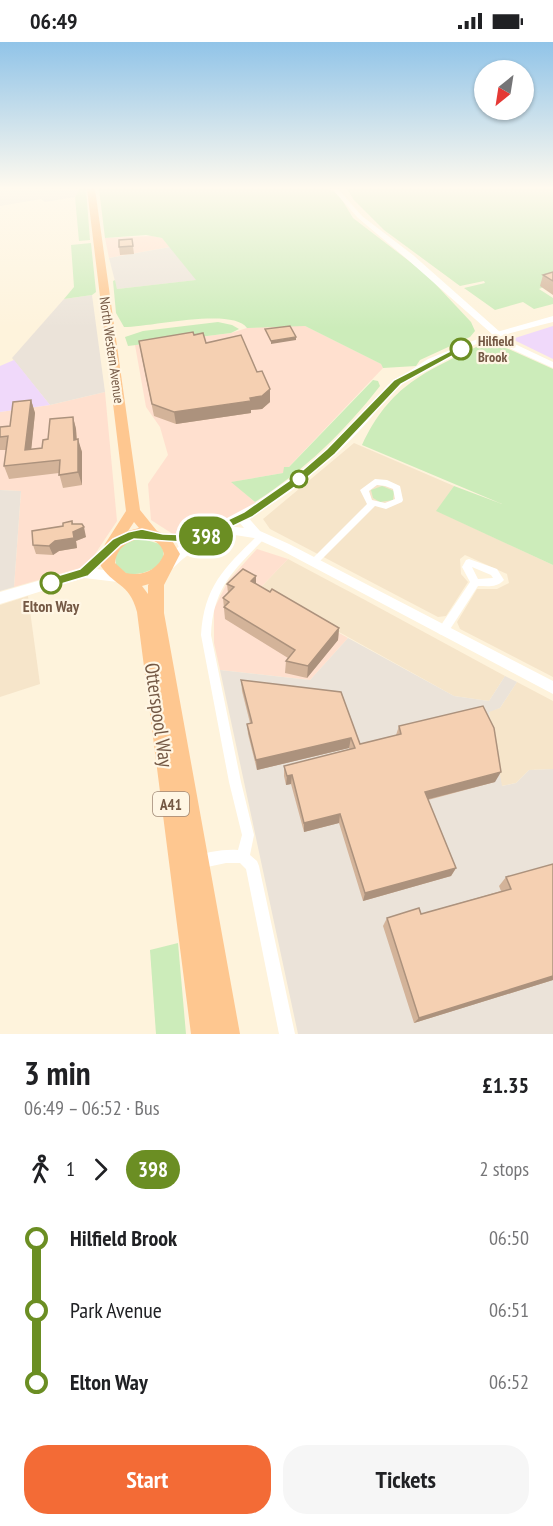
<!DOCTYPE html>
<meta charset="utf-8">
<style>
:root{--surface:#fff;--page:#f6f6f6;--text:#202124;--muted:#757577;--accent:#f36b36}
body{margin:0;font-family:"PT Sans Narrow",sans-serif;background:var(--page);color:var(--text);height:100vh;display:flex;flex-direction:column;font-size:22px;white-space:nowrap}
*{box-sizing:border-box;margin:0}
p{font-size:20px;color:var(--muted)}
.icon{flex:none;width:33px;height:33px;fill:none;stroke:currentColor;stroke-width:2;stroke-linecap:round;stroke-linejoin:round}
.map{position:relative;height:992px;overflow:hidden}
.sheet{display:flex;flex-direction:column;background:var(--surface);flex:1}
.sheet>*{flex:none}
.badge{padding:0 12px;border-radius:20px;font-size:21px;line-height:39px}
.needle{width:39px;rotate:210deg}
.controls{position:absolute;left:474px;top:18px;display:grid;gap:12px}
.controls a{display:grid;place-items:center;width:60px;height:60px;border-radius:50%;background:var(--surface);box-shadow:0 2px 4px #0004;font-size:30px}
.map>.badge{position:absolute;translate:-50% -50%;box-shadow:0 0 0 3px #fff}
.legs{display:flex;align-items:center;gap:9px;height:66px;padding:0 24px;font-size:20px}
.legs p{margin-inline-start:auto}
.summary{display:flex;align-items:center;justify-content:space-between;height:102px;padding:0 24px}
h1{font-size:33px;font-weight:700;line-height:45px}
.cta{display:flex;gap:12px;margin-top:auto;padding:12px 24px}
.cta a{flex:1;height:69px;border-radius:24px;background:var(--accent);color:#fff;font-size:24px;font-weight:700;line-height:69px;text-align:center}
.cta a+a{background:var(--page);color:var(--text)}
ul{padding:0 24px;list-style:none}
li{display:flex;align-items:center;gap:21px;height:72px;font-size:22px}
li i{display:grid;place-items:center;width:9px;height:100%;margin:0 8px;background:currentColor}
li i::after{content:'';width:15px;height:15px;margin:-8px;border:4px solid;border-radius:50%;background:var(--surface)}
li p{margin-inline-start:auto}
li:first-child i{background:linear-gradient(#0000 50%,currentColor 0)}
li:last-child i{background:linear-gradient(currentColor 50%,#0000 0)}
.status{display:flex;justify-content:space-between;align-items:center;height:42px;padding:0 30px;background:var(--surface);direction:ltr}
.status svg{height:16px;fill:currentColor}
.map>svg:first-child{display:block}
.residential{fill:#f6e5ca}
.commercial{fill:#ffe0cf}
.industrial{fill:#ebe3d9}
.education{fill:#f0d9fa}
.green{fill:#ccecba}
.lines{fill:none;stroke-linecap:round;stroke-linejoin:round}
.minor{fill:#fff;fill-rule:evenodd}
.tertiary{fill:#fff;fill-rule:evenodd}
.secondary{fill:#fff;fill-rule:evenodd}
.trunk{fill:#fec790;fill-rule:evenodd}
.wall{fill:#d3b399}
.shaded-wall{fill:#ac927d}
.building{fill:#f5d0b2;stroke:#ac927d;stroke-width:1.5}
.line-1{fill:#6b8e23;stroke:#fff;stroke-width:1.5}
.stop-1-dot{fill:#fff;stroke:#6b8e23;stroke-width:3}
.labels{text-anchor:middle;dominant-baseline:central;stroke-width:4.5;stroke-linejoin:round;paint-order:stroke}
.far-stop-label{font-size:14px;font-weight:bold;fill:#745844;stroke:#fff6e4;text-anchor:start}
.far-street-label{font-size:14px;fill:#745844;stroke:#fff6e4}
.shield{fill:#fff6e4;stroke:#9e8774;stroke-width:1.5}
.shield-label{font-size:15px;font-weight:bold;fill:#745844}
.stop-label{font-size:16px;font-weight:bold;fill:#745844;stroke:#fff6e4}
.near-street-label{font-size:20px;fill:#745844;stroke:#fff6e4}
</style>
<div class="status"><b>06:49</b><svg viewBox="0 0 49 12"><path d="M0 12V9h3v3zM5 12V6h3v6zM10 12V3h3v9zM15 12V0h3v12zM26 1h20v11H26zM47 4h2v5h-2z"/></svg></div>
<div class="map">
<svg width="553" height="992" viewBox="0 0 553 992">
<rect width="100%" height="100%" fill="#fef3dc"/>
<!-- residential -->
<g class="residential">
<path d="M 354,401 L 454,444 L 437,469 L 553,523 L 553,635 L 460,587 L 457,580 L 477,547 L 497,547 L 509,541 L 507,532 L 465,513 L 460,517 L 461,532 L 468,540 L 446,574 L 438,575 L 270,487 L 263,477 Z"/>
<path d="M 288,517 L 365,558 L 505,634 L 489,659 L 454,654 L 260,546 Z"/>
<path d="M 28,554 L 40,642 L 0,655 L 0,563 Z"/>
<path d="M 517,640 L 553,659 L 553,727 L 529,728 L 516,741 L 501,744 L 489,669 L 500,666 Z"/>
</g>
<!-- commercial -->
<g class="commercial">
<path d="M 152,194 L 162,196 L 170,205 L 109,216 L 105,196 Z"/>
<path d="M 296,283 L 305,284 L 381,322 L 383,326 L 283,431 L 232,440 L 257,462 L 202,492 L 179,496 L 151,478 L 148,442 L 168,413 L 160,385 L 146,365 L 135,303 L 231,291 L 247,286 Z"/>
<path d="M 105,350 L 117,479 L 87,524 L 14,545 L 21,449 L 0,448 L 0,370 L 50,363 Z"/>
<path d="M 257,507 L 288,517 L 260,546 L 348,596 L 310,638 L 220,628 L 214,601 L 214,567 L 228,539 Z"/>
</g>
<!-- industrial -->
<g class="industrial">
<path d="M 0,147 L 79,147 L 75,155 L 45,160 L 41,157 L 0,164 Z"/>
<path d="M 170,205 L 197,238 L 117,247 L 109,216 Z"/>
<path d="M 92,253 L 105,350 L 50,363 L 12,316 L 64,257 Z"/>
<path d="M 0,448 L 21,449 L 14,545 L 0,549 Z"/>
<path d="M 348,596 L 454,654 L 489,659 L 505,634 L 517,640 L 500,666 L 489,670 L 502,744 L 516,741 L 529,728 L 553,727 L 553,992 L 298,992 L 220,628 L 310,638 Z"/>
</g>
<!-- education -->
<g class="education">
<path d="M 553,284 L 553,317 L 512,297 Z"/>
<path d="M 14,318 L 50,363 L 0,370 L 0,324 Z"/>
</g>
<!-- green -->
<g class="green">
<path d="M 79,147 L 86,147 L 90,198 L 79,199 L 75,155 Z"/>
<path d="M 99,147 L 329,147 L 339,153 L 353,176 L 426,232 L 471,280 L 475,289 L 470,295 L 420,318 L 416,324 L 383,326 L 381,322 L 305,284 L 247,286 C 233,265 150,285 124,285 L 116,271 L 113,239 L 115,238 L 117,247 L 196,238 L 162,196 L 146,193 L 105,196 Z"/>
<path d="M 347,147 L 553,147 L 553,241 L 539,247 L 553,256 L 553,262 L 534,267 L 523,260 L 495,268 L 464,246 L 485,241 L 484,239 L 460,244 L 384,188 L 354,158 Z"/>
<path d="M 91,201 L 96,250 L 92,253 L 64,257 L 74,245 L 71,203 Z"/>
<path d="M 218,280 L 232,283 L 239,287 L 231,291 L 128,304 L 125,295 L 143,289 Z"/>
<path d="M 482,302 L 504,305 L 553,327 L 553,523 L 436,469 L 454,444 L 502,462 L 362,403 C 391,342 424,331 482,302 Z"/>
<path d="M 373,338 L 378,339 L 380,344 C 344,390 305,428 255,460 L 231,440 L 283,431 L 284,425 L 289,425 Z"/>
<path d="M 382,444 L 394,449 L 393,458 L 380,460 L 373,456 L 371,448 Z"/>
<path d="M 139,496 L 160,502 C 174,523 144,534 127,532 L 116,524 L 115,512 L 124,502 Z"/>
<path d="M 178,901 L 186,992 L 156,992 L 150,908 Z"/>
</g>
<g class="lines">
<!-- minor -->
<g class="minor">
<path d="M 375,437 L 387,438 L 400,444 L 403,458 L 402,460 L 386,467 L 375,464 L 317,522 L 311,522 L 309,520 L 367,462 L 360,448 ZM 377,443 L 385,444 L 393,447 L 395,457 L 385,461 L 372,458 L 369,449 Z"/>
<path d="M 261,492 L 264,493 L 265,495 L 264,497 C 233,529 213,546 211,593 L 241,740 L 254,793 L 250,813 L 257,819 L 259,824 L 295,992 L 279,992 L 246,827 L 240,821 L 226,821 L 198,827 L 193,825 L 191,820 L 193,815 C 207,810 223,807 238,808 L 242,793 L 229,740 L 201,593 C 204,544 225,525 258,493 Z"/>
<path d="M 469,517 L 497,527 L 504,538 C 497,546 487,544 478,544 L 447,592 L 443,593 L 439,592 L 438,589 L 439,586 L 470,540 L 462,525 L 466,518 ZM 472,525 L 491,533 L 493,536 L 478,537 Z"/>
</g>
<!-- tertiary -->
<g class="tertiary">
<path d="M 332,147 L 338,147 L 362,174 L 413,213 L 500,290 L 501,292 L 498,294 L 553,320 L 553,326 L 487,296 L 487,292 L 492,292 L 407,217 L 358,176 Z"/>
<path d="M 242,472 L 246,473 L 260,489 L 289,502 L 553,639 L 553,652 L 281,508 L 254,496 L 216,490 L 214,487 L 220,483 L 244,486 L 236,476 Z"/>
</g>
<!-- secondary -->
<g class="secondary">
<path d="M 553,274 L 553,280 C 500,293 441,309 399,345 C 384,357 373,375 359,389 C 339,411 315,430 291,449 C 253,477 207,493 173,526 L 163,526 L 161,522 L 163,518 L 183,501 L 158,499 L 156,496 L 158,493 L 197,492 L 257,460 L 302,428 L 332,403 L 388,343 L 428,317 L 490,292 Z"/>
<path d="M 111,502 L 118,507 L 97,527 L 123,531 L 125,535 L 123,539 L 118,540 L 84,536 L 0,562 L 0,550 L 79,527 L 106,503 Z"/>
</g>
<!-- trunk -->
<path class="trunk" d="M 87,147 L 95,147 L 140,468 L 157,489 L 170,495 L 180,512 L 164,543 L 164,571 L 240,992 L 191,992 L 137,570 C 129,539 113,545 99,521 L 105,502 L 126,469 ZM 134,480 L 139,486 L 128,489 ZM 142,496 C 153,497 161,500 164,512 C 158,528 142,535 126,531 L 115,521 C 117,505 128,499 142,496 ZM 149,542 L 148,543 L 148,552 L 142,544 Z"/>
</g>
<!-- wall -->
<g class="wall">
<path d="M 132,197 L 134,212 L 120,213 L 119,205 Z"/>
<path d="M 553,230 L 553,253 L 540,244 L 543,233 Z"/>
<path d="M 194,293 L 270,360 L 262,367 L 251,368 L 251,371 L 176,382 L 154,374 L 141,311 Z"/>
<path d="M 31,358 L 35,371 L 31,407 L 42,406 L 48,397 L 73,375 L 76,387 L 77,397 L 82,410 L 82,443 L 63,446 L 59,431 L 9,437 L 4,424 L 6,408 L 0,408 L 0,385 L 10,384 Z"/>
<path d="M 72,479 L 73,482 L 86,495 L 76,499 L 77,506 L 59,509 L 53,513 L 36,512 L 33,503 Z"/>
<path d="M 256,534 L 256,542 L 339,586 L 338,598 L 307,636 L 285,631 L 286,619 L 288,616 L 225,577 L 223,556 L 228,551 L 227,542 Z"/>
<path d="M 241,638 L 341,650 L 360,702 L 396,693 L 399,684 L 495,740 L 428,758 L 456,826 L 451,834 L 363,859 L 339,781 L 304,790 L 291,742 L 286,743 L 284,734 L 284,724 L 350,708 L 349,706 L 257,728 L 248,692 L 247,682 L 250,681 L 242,649 Z"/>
<path d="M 506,835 L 553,938 L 414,981 L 383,884 L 387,876 L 421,872 L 501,849 L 499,844 Z"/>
</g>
<!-- shaded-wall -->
<g class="shaded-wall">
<path d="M 296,295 L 296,298 L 271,302 L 271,299 Z"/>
<path d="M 270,347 L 270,360 L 262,367 L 251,368 L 251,371 L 176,382 L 174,370 L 250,356 Z"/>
<path d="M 31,358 L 35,371 L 30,420 L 25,408 Z"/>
<path d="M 73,375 L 76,387 L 77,410 L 74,398 Z"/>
<path d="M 78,397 L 82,410 L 82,443 L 78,430 Z"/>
<path d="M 72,479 L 75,489 L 84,485 L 86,495 L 76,499 L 77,506 L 59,509 L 53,513 L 49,504 Z"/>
<path d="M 256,534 L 256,547 L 251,539 Z"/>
<path d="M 339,586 L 338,598 L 307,636 L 308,624 Z"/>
<path d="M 351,696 L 349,706 L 257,728 L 256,718 Z"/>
<path d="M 501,730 L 495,740 L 421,759 L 425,750 Z"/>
<path d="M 292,733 L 291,742 L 286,743 L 287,734 Z"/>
<path d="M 340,772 L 339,781 L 304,790 L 304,781 Z"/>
<path d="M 456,826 L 451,834 L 363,859 L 365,851 Z"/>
<path d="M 553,934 L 553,938 L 414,981 L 419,976 Z"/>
</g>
<!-- building -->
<g class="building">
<path d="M 132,197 L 133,204 L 119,205 L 119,198 Z"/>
<path d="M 553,230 L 553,239 L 543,233 Z"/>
<path d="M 290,284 L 296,295 L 271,299 L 265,287 Z"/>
<path d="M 193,290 L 194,293 L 203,291 L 206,301 L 241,293 L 257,330 L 262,329 L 270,347 L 262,354 L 250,356 L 251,359 L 174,370 L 152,362 L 139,299 Z"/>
<path d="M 31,358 L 25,408 L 42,406 L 43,398 L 48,397 L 50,377 L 73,375 L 74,398 L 78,397 L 78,430 L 59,433 L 60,418 L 4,424 L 8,394 L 0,395 L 0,385 L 10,384 L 13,360 Z"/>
<path d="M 72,479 L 72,482 L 82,482 L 84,485 L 73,490 L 74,496 L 55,499 L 49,504 L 33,503 L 32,489 L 63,484 L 63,481 Z"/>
<path d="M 243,527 L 256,534 L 251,539 L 270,550 L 272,547 L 339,586 L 308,624 L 286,619 L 295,608 L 224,565 L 229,560 L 223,556 L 234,545 L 227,542 Z"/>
<path d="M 241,638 L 341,650 L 360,702 L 401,692 L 399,684 L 483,664 L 494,686 L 501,730 L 425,750 L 456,826 L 365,851 L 340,772 L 304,781 L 292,733 L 287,734 L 284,724 L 355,706 L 351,696 L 256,718 L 247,682 L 252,681 Z"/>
<path d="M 553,822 L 553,934 L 419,976 L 387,876 L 419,866 L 421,872 L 511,847 L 506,835 Z"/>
</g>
<!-- sky -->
<linearGradient id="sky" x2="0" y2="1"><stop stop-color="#91c4e8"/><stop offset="0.51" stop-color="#fffaef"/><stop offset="1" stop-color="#fffaef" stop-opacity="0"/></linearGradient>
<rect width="553" height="286" fill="url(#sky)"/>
<!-- line-1 -->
<path class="line-1" d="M 458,305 L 465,307 L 401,342 L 335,412 L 303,439 L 252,475 L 198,501 L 134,497 L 121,503 L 88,534 L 51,545 L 47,544 L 47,537 L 80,527 L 113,497 L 128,490 L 142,487 L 163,492 L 196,493 L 244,470 L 296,434 L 327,407 L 394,338 Z"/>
<!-- markers -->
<g class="stop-1-dot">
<circle cx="461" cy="307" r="10"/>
<circle cx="299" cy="437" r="8"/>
<circle cx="51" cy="541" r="10"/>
</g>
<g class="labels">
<!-- far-stop labels -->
<g class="far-stop-label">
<text x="478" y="299">Hilfield<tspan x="478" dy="16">Brook</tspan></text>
</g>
<!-- far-street labels -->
<g class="far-street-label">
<text transform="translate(112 308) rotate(82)">North Western Avenue</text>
</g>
<!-- shield labels -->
<rect class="shield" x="153" y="750" width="36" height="24" rx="4.5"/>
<g class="shield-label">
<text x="171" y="762">A41</text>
</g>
<!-- stop labels -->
<g class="stop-label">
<text x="51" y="564">Elton Way</text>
</g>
<!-- near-street labels -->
<g class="near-street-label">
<text transform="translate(159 673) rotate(82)">Otterspool Way</text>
</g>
</g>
</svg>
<div class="controls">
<a><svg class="needle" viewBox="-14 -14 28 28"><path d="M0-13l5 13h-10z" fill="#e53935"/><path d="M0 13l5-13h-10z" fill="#757577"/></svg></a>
</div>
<b class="badge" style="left:206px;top:494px;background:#6b8e23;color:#fff">398</b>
</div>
<section class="sheet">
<div class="summary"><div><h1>3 min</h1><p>06:49 – 06:52 · Bus</p></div><b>£1.35</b></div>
<div class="legs"><svg class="icon" aria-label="walk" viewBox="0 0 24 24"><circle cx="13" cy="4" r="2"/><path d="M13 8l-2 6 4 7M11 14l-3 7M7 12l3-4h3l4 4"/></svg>1<svg class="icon" aria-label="forward" viewBox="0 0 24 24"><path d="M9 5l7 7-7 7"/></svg><b class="badge" style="background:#6b8e23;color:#fff">398</b><p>2 stops</p></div>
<ul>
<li><i style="color:#6b8e23"></i><b>Hilfield Brook</b><p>06:50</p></li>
<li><i style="color:#6b8e23"></i><span>Park Avenue</span><p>06:51</p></li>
<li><i style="color:#6b8e23"></i><b>Elton Way</b><p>06:52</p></li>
</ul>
<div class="cta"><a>Start</a><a>Tickets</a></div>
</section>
